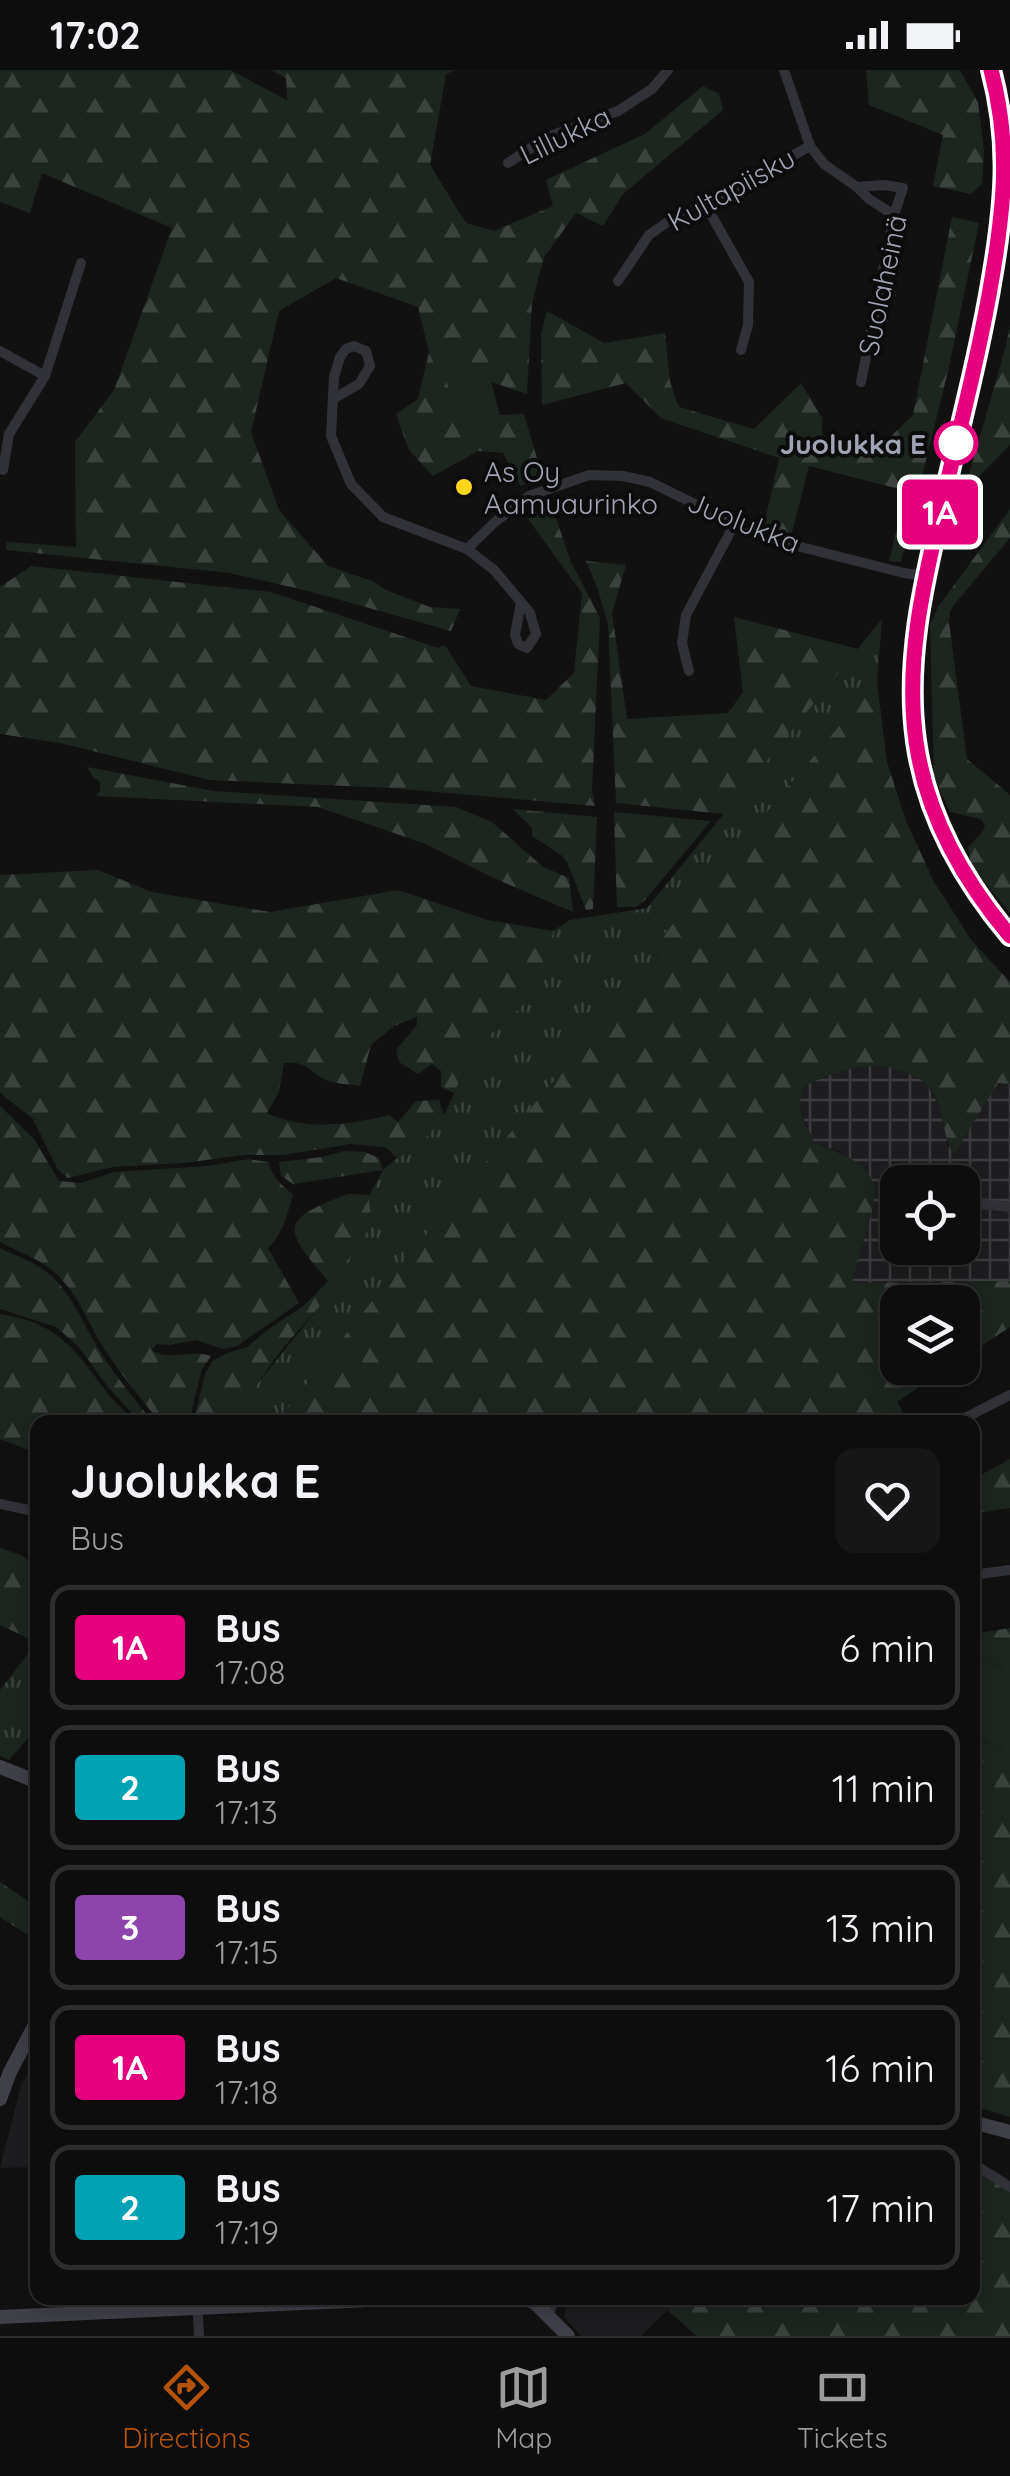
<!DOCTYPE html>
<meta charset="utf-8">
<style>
:root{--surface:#0d0d0e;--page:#161617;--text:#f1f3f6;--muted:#9a9c9e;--line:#2d2d2e;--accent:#b45309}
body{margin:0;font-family:Quicksand,sans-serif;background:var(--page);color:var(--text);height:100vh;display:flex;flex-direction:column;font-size:38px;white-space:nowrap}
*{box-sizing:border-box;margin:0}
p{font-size:32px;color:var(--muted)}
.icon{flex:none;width:55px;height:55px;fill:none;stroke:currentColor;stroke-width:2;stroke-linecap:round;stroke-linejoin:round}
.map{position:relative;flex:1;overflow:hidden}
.panel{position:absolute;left:30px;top:1345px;width:950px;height:890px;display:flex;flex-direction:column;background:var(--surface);border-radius:20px;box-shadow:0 5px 25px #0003,0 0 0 2px var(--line)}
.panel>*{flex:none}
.badge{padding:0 20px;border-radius:8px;font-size:35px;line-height:65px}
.tools{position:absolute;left:880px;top:1095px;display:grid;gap:20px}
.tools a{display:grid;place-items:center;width:100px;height:100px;border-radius:20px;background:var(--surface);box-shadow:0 5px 25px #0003,0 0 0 2px var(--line);font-size:50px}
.map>.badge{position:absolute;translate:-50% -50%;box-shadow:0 0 0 5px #fff}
.round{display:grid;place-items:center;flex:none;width:105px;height:105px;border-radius:20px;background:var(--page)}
.head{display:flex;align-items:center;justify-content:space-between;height:170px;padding:0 40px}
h1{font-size:48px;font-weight:800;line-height:75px}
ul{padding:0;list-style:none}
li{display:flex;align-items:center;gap:30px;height:125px;margin:0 20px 15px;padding:0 20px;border:5px solid var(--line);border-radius:20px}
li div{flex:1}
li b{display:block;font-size:38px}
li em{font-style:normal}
li .badge{min-width:110px;font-weight:700;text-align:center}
.status{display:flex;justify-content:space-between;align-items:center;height:70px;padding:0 50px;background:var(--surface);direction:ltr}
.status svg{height:28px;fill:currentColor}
.tabs{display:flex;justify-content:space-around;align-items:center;height:140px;border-top:2px solid var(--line);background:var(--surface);font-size:28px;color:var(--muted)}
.tabs a{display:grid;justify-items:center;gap:5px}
.tabs .selected{color:var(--accent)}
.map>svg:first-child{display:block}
.built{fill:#1d1d1f}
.industrial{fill:url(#industrial-grid);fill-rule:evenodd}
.grass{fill:url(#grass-tufts)}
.forest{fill:url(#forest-firs)}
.pitch{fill:#1d251f}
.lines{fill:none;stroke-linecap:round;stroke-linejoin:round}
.street{stroke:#313138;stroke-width:10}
.secondary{stroke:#3f4048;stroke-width:14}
.line-casing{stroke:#fff;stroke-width:22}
.line{stroke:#e6007e;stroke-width:15}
.stop-dot{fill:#fff;stroke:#e6007e;stroke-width:5}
.poi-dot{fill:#ffd61c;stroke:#0c0c0d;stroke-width:4}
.labels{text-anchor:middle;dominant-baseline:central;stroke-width:8;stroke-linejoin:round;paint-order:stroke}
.street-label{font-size:28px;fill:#a1a4b4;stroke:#0c0c0d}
.stop-label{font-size:28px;font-weight:bold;fill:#a1a4b4;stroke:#0c0c0d;text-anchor:end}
.poi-label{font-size:28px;fill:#a1a4b4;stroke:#0c0c0d;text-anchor:start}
</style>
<div class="status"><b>17:02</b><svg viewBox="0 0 49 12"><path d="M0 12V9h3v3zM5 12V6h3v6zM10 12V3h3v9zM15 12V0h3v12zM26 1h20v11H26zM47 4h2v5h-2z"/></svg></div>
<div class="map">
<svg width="1010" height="2266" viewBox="0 0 1010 2266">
<defs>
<pattern id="industrial-grid" width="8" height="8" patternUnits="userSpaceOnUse" patternTransform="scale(2.5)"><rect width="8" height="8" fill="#1d1d1f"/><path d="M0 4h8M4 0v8" fill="none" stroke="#3b3b3d"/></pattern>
<pattern id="grass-tufts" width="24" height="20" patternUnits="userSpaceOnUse" patternTransform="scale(2.5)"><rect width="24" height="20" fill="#1d251f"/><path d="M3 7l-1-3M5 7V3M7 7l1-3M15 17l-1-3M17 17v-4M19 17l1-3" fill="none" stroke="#3b423d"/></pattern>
<pattern id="forest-firs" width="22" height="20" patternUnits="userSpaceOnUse" patternTransform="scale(2.5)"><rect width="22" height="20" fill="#1d251f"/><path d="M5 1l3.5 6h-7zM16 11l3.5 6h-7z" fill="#3b423d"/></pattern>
</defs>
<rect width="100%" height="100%" fill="#111112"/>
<!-- built -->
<g class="built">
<path d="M 37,1990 L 37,2097 L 0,2098 L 21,2015 Z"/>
<path d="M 568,2228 L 680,2228 L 641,2266 L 581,2266 L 564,2247 Z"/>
</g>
<!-- industrial -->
<path class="industrial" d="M 866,995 L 887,995 L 925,1010 L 940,1038 L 948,1077 L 998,1013 L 1010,1014 L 1010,1211 L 852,1213 L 841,1082 L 814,1073 L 803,1048 L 799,1028 L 805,1015 L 834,1003 ZM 898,1112 L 962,1112 L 962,1178 L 898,1178 Z"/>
<!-- grass -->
<g class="grass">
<path d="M 882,549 L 877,611 L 657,873 L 659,921 L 394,1203 L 277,1352 L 227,1352 L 319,1237 L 321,1231 L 316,1224 L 360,1176 L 371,1152 L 369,1125 L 383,1100 L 397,1088 L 418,1077 L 444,1045 L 471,988 L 493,961 L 533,926 L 546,900 L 553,861 L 570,850 L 647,838 Z"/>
<path d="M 37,1572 L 37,1658 L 9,1690 L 0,1686 L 0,1620 Z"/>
</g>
<!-- forest -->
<g class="forest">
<path d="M 0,0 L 230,0 L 287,30 L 286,8 L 271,0 L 456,0 L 446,4 L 430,95 L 466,153 L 494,161 L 553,136 L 546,110 L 645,64 L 703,16 L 719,24 L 723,40 L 623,124 L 603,156 L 576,143 L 544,187 L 532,233 L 527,324 L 491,312 L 486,294 L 501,354 L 499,345 L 524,344 L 539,395 L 534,411 L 521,416 L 503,383 L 478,381 L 433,406 L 409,380 L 396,344 L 418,329 L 429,282 L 418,237 L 336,208 L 279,241 L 251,362 L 279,440 L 328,496 L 372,511 L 386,520 L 430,537 L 460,539 L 451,561 L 308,521 L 230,503 L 6,480 L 7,472 L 76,477 L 75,372 L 114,320 L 172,158 L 42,103 L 30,143 L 0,132 Z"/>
<path d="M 866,0 L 960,0 L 978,32 L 984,81 L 982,114 L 971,124 L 933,116 L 943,65 L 869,35 Z"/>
<path d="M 952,147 L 979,153 L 949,297 L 901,492 L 889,491 L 907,421 L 809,396 L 791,466 L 763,460 L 779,388 L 661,348 L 626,313 L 542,335 L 541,264 L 547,241 L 604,273 L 665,263 L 670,312 L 679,337 L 754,359 L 801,313 L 822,348 L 822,364 C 833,373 865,376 881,381 L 887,370 L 913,345 Z"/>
<path d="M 1010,256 L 1010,375 L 964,422 L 1005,279 Z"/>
<path d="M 552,437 L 571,492 L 600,548 L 592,720 L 595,736 L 391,718 L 210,710 L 60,673 L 0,664 L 0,517 L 31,496 L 271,522 L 438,578 L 445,575 L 471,616 L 546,630 L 574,603 L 582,523 L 528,449 L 539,440 Z"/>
<path d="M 1010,439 L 1010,468 L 954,535 L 950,542 L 949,552 L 967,689 L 1010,725 L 1010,843 L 971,796 L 968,777 L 981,764 L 985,756 L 981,749 L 950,742 L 934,708 L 930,555 L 938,537 Z"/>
<path d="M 586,491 L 626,495 L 612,543 L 627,649 L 728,643 L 743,622 L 734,547 L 858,579 L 724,744 L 616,733 L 608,554 L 598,520 Z"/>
<path d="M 877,611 L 887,692 L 906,751 L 934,812 L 972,871 L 1010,912 L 1010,1014 L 998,1013 L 954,1084 C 944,1071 945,1054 940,1039 C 931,1015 926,1011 904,1002 C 870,987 838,1002 805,1015 C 794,1037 804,1052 814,1073 C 836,1081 871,1092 875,1120 C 877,1133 856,1194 852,1213 L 1010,1211 L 1010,1257 L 963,1288 L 962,1232 L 898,1232 L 898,1298 L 948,1298 L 897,1332 L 909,1352 L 277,1352 L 394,1203 L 625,925 L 659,920 L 657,873 Z"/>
<path d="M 87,697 L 214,721 L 456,737 L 492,752 L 543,797 L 569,808 L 573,842 L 496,809 L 423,773 L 318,737 L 96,726 L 100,721 L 100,712 L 93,707 Z"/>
<path d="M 513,739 L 597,747 L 593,839 L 586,840 L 567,792 L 561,785 L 532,766 L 532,758 Z"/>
<path d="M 614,742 L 711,751 L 644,831 L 636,837 L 617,837 Z"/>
<path d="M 98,800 L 152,822 L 270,842 L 398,820 L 487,850 L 553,861 L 546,900 L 533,926 L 493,961 L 471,988 L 454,1023 L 441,1017 L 441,1001 L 432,994 L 418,1004 L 399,992 L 396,980 L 417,955 L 417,947 L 394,956 L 371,975 L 360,1016 C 349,1014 334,1014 324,1009 C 308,1000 307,991 284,993 L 279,1022 L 267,1043 C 304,1061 350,1055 389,1045 L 398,1052 L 416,1031 L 439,1030 L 444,1046 L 418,1077 L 397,1088 L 385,1077 L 351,1074 L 283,1085 L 243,1085 L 184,1093 L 113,1097 L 68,1108 L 58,1100 L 33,1049 L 0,1023 L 0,805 Z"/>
<path d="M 0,1036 L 34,1069 L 59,1111 L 81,1113 L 114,1102 L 207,1096 L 248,1089 L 268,1092 C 272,1107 282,1115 293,1125 C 287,1144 283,1164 268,1178 L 299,1233 L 237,1276 L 223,1279 L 196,1270 L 169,1275 L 157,1274 L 151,1280 C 170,1292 190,1279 211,1286 L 202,1299 L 189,1352 L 160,1352 C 142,1330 123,1307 107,1283 C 88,1255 77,1218 49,1198 C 35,1187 16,1181 0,1172 Z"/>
<path d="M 344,1081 L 365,1082 L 379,1088 L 383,1100 L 293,1114 L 281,1106 L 279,1092 L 322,1087 Z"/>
<path d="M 348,1124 L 369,1125 L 371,1152 L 360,1176 L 328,1211 C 282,1157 279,1150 348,1124 Z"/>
<path d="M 0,1178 C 16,1186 35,1192 49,1204 C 73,1224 84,1257 101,1283 C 116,1307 135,1330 153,1352 L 140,1352 L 108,1317 L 78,1276 L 56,1257 L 0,1239 Z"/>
<path d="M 316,1224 L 321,1231 L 319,1237 L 283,1278 L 230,1351 L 193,1352 L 206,1301 L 214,1290 L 225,1284 L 247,1277 L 270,1258 L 302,1237 Z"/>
<path d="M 0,1244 C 54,1252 72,1275 102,1316 C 111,1330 125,1339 134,1352 L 38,1352 L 37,1383 L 0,1369 Z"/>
<path d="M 1010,1389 L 1010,1438 L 973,1444 L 973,1409 Z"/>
<path d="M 0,1478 L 21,1485 L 37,1497 L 36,1572 L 0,1555 Z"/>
<path d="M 1010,1558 L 1010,1604 L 977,1584 L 973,1590 L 972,1564 Z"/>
<path d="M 972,1664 L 1010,1686 L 1010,2047 L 973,2036 Z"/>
<path d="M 0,1812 L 37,1837 L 37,1871 L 0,1847 Z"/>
<path d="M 973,2096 L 1010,2121 L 1010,2266 L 697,2266 L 667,2240 L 680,2228 L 972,2228 Z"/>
</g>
<!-- pitch -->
<g class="pitch">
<path d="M 487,294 L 502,355 L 460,365 L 445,304 Z"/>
<path d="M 976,1584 L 1010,1604 L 1010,1686 L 973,1664 L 973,1590 Z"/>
</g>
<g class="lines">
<!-- street -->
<g class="street">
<path d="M 784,0 L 810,76 L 824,94 L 857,117 L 884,115 L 903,118 L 894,145 L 861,312"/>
<path d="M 508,93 L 548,67 L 618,41 L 652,19 L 668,0"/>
<path d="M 857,117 L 869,129 L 894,145"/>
<path d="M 705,134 L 749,212 L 748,255 L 741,280"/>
<path d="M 618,211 L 649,165 L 666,153 L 705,134 L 810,76"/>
<path d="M 0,281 L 45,306 L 9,364 L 3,400"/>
<path d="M 45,306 L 81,193"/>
<path d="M 333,329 L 359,314 L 370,296 L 366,281 L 354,276 L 346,279 L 340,287 L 334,307 L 331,366 L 351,414 L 383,447 L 467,479 L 494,500 L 521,532 L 515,565 L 518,574 L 527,578 L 536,564 L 530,543 L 521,532"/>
<path d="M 467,479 L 495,452 L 529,426 L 589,405 L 623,406 L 650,412 L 754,463 L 797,476 L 904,503 L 925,506"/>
<path d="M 689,601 L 682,573 L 686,545 L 734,455"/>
<path d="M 907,1109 L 914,1112"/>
<path d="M 962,1132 L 1010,1137"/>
<path d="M 957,1352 L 1010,1325"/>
<path d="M 0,1434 L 38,1442"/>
<path d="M 972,1505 L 1010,1500"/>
<path d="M 972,2093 L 1010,2117"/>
<path d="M 197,2228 L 199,2266"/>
<path d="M 548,2244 L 556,2228"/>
</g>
<!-- secondary -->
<g class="secondary">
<path d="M 991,0 C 1010,71 1005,130 993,202 C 980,282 959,360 941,439 C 923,515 905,592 916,671 C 926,744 963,810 1010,866"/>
<path d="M 0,1697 L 38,1712"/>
<path d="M 0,2029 L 10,2002 L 38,1949"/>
<path d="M 972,2052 L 1010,2062"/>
<path d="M 521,2228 L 534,2232 L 568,2266"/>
<path d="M 0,2247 L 413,2228"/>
</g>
</g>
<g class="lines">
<defs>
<path id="line" d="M 991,0 C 1010,71 1005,130 993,202 C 980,282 959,360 941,439 C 923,515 905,592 916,671 C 926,744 963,810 1010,866"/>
</defs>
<!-- line casing -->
<use href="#line" class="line-casing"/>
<!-- line -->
<use href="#line" class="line"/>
</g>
<!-- markers -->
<circle class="stop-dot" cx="956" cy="373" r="20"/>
<circle class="poi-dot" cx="464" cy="417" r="10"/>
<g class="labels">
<!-- street labels -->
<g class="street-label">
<text transform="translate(565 65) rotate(-26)">Lillukka</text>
<text transform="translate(731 119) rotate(-29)">Kultapiisku</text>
<text transform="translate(882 215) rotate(-78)">Suolaheinä</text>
<text transform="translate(744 452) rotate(22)">Juolukka</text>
</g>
<!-- stop labels -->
<g class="stop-label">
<text x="926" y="373">Juolukka E</text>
</g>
<!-- poi labels -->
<g class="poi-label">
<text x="484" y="401">As Oy<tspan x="484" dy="32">Aamuaurinko</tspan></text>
</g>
</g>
</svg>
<div class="tools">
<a><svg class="icon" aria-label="locate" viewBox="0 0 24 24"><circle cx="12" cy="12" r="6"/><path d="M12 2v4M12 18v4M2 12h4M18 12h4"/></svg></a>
<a><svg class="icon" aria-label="layers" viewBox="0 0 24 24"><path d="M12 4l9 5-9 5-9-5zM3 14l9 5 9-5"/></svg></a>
</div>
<b class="badge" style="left:940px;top:442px;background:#e6007e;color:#fff">1A</b>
<section class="panel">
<div class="head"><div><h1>Juolukka E</h1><p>Bus</p></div><a class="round"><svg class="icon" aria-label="heart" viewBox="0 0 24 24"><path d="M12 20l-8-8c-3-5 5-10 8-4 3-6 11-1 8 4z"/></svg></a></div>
<ul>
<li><span class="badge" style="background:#e6007e;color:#fff">1A</span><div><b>Bus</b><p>17:08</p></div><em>6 min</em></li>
<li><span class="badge" style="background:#00a3b4;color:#fff">2</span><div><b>Bus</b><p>17:13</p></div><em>11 min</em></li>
<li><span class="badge" style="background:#8e44ad;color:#fff">3</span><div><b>Bus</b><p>17:15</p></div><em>13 min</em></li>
<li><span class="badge" style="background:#e6007e;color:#fff">1A</span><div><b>Bus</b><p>17:18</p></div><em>16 min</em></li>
<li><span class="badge" style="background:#00a3b4;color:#fff">2</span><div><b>Bus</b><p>17:19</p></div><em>17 min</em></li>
</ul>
</section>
</div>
<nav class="tabs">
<a class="selected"><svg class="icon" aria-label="directions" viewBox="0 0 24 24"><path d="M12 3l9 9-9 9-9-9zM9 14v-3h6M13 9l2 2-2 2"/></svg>Directions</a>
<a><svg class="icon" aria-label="map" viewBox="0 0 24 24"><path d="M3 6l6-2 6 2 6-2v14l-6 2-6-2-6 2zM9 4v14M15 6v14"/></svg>Map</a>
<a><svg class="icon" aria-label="tickets" viewBox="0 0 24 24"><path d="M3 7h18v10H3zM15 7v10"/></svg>Tickets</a>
</nav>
